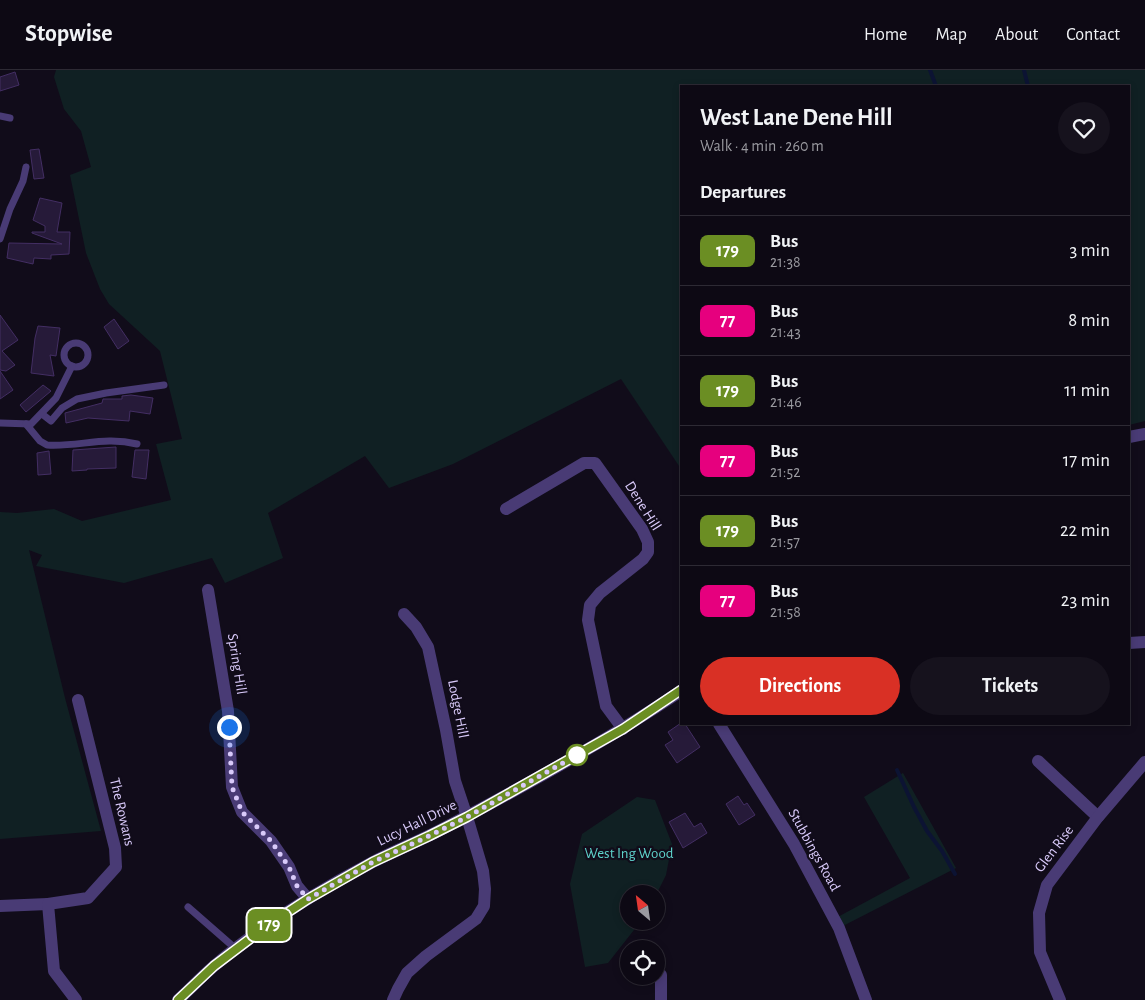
<!DOCTYPE html>
<meta charset="utf-8">
<style>
:root{--surface:#0d0914;--page:#16121d;--text:#f1f3f6;--muted:#9a9aa0;--line:#2d2a34;--accent:#d93025}
body{margin:0;font-family:"Alegreya Sans",sans-serif;background:var(--page);color:var(--text);height:100vh;display:flex;flex-direction:column;font-size:19px;white-space:nowrap}
*{box-sizing:border-box;margin:0}
p{font-size:16px;color:var(--muted)}
.icon{flex:none;width:28px;height:28px;fill:none;stroke:currentColor;stroke-width:2;stroke-linecap:round;stroke-linejoin:round}
.map{position:relative;flex:1;overflow:hidden}
.panel{position:absolute;left:680px;top:15px;width:450px;height:640px;display:flex;flex-direction:column;background:var(--surface);border-radius:0px;box-shadow:0 2px 8px #0003,0 0 0 1px var(--line)}
.panel>*{flex:none}
.badge{padding:0 10px;border-radius:8px;font-size:18px;line-height:32px}
.needle{width:32px;rotate:331deg}
.buttons{position:absolute;left:620px;top:815px;display:grid;gap:10px}
.buttons a{display:grid;place-items:center;width:45px;height:45px;border-radius:50%;background:var(--surface);box-shadow:0 2px 8px #0003,0 0 0 1px var(--line);font-size:25px}
.you{position:absolute;width:25px;height:25px;margin:-12px;border:4px solid #fff;border-radius:50%;background:#1a73e8;box-shadow:0 0 0 8px #1a73e833}
.map>.badge{position:absolute;translate:-50% -50%;box-shadow:0 0 0 2px #fff}
h2{padding:0 20px;font-size:19px;line-height:45px}
.round{display:grid;place-items:center;flex:none;width:52px;height:52px;border-radius:26px;background:var(--page)}
.head{display:flex;align-items:center;justify-content:space-between;height:85px;padding:0 20px}
h1{font-size:24px;font-weight:600;line-height:38px}
.button{display:flex;gap:10px;margin-top:auto;padding:10px 20px}
.button a{flex:1;height:58px;border-radius:30px;background:var(--accent);color:#fff;font-size:20px;font-weight:600;line-height:58px;text-align:center}
.button a+a{background:var(--page);color:var(--text)}
ul{padding:0;list-style:none}
li{display:flex;align-items:center;gap:15px;height:70px;padding:0 20px;border-top:1px solid var(--line)}
li div{flex:1}
li b{display:block;font-size:19px}
li em{font-style:normal}
li .badge{min-width:55px;font-weight:700;text-align:center}
header{display:flex;align-items:center;gap:30px;box-sizing:border-box;height:70px;padding:0 25px;background:var(--surface);border-bottom:1px solid var(--line)}
header strong{font-size:24px}
nav{display:flex;gap:28px;margin-inline-start:auto;font-size:18px}
.map>svg:first-child{display:block}
.green{fill:#102023}
.lines{fill:none;stroke-linecap:round;stroke-linejoin:round}
.stream{stroke:#0c1333;stroke-width:4}
.building{fill:#261a39;stroke:#432e63}
.service{stroke:#493b75;stroke-width:7}
.minor{stroke:#493b75;stroke-width:12}
.tertiary{stroke:#493b75;stroke-width:12}
.line-casing{stroke:#fff;stroke-width:11}
.line{stroke:#6b8e23;stroke-width:8}
.walk{stroke:#d9cafa;stroke-width:5;stroke-dasharray:0 9}
.stop-dot{fill:#fff;stroke:#6b8e23;stroke-width:2.5}
.labels{text-anchor:middle;dominant-baseline:central;stroke-width:4.5;stroke-linejoin:round;paint-order:stroke}
.street-label{font-size:15px;fill:#d9cafa;stroke:#110c1a}
.park-label{font-size:15px;fill:#5ed2cb;stroke:#110c1a}
</style>
<header>
<strong>Stopwise</strong>
<nav><a>Home</a><a>Map</a><a>About</a><a>Contact</a></nav>
</header>
<div class="map">
<svg width="1145" height="930" viewBox="0 0 1145 930">
<rect width="100%" height="100%" fill="#110c1a"/>
<!-- green -->
<g class="green">
<path d="M 56,0 L 1145,0 L 1145,351 L 1129,355 L 1129,16 L 681,16 L 681,399 L 621,309 L 453,394 L 389,418 L 365,386 L 268,443 L 283,488 L 225,513 L 212,488 L 124,513 L 36,496 L 42,485 L 29,480 L 65,628 L 101,761 L 0,769 L 0,442 L 17,443 L 54,439 L 82,451 L 171,430 L 156,374 L 182,369 L 160,281 L 109,234 L 100,219 L 86,183 L 70,105 L 91,97 L 81,61 L 64,39 L 54,7 Z"/>
<path d="M 903,703 L 956,798 L 839,858 L 834,849 L 910,808 L 864,727 Z"/>
<path d="M 637,727 L 655,730 L 672,774 L 666,805 L 656,825 L 656,824 L 629,824 L 629,851 L 641,851 L 608,893 L 585,897 L 570,814 L 582,764 Z"/>
</g>
<g class="lines">
<!-- stream -->
<g class="stream">
<path d="M 930,0 L 936,16"/>
<path d="M 1024,0 L 1028,16"/>
<path d="M 897,700 L 914,737 L 927,761 L 942,781 L 955,804"/>
</g>
</g>
<!-- building -->
<g class="building">
<path d="M 15,2 L 19,15 L 0,21 L 0,7 Z"/>
<path d="M 39,79 L 44,108 L 34,109 L 30,80 Z"/>
<path d="M 40,128 L 62,133 L 57,162 L 70,162 L 69,184 L 51,185 L 51,189 L 34,188 L 33,194 L 7,188 L 9,173 L 62,174 L 32,163 L 32,162 L 45,162 L 45,156 L 33,150 Z"/>
<path d="M 0,245 L 18,270 L 2,281 L 15,295 L 6,301 L 0,300 Z"/>
<path d="M 114,249 L 129,271 L 118,279 L 104,257 Z"/>
<path d="M 38,256 L 60,258 L 56,286 L 50,285 L 54,306 L 31,303 L 35,268 Z"/>
<path d="M 0,301 L 13,320 L 0,329 Z"/>
<path d="M 43,315 L 51,321 L 26,342 L 20,335 Z"/>
<path d="M 131,325 L 153,328 L 150,344 L 130,341 L 129,351 L 88,348 L 66,353 L 65,343 L 102,333 L 103,329 L 122,329 L 122,326 Z"/>
<path d="M 116,377 L 116,398 L 87,399 L 87,400 L 72,401 L 73,380 Z"/>
<path d="M 135,380 L 149,380 L 146,409 L 132,407 Z"/>
<path d="M 49,381 L 51,404 L 38,405 L 37,383 Z"/>
<path d="M 681,653 L 685,654 L 700,677 L 677,693 L 665,675 L 673,670 L 668,662 Z"/>
<path d="M 738,726 L 744,735 L 747,733 L 755,745 L 739,755 L 726,734 Z"/>
<path d="M 685,743 L 694,757 L 701,753 L 707,763 L 683,778 L 669,752 Z"/>
</g>
<g class="lines">
<!-- service -->
<g class="service">
<path d="M 0,46 L 10,48"/>
<path d="M 0,169 L 10,139 L 23,111 L 26,97"/>
<circle cx="76" cy="285" r="12"/>
<path d="M 42,344 L 51,351 L 62,338 L 77,329 L 106,323 L 164,315"/>
<path d="M 0,353 L 31,354 L 56,328 L 72,296"/>
<path d="M 26,354 L 40,371 L 47,375 C 79,377 104,366 137,374"/>
<path d="M 188,837 L 236,879"/>
</g>
<!-- minor -->
<g class="minor">
<path d="M 506,439 L 584,393 L 595,393 L 642,459 L 648,472 L 648,482 L 643,489 L 600,523 L 590,535 L 588,550 L 606,636 L 623,659"/>
<path d="M 208,520 L 228,641 L 232,717 L 242,742 L 271,771 L 289,797 L 297,816 L 308,829"/>
<path d="M 1129,573 L 1145,572"/>
<path d="M 719,654 L 794,774 L 839,858 L 866,930"/>
<path d="M 1038,691 L 1098,747"/>
<path d="M 0,836 L 48,834"/>
<path d="M 661,905 L 661,930"/>
<path d="M 76,930 L 54,901 L 48,834 L 88,828 L 116,797 L 115,778 L 78,630"/>
<path d="M 393,930 L 398,919 L 407,903 L 426,886 L 476,849 L 484,836 L 485,819 L 483,801 L 467,747 L 455,711 L 446,660 L 428,577 L 416,557 L 404,544"/>
<path d="M 1060,930 L 1040,882 L 1039,843 L 1047,815 L 1098,747 L 1145,692"/>
</g>
<!-- tertiary -->
<g class="tertiary">
<path d="M 1129,367 L 1145,364"/>
<path d="M 178,930 C 190,919 201,907 214,896 C 261,856 316,822 371,793 C 396,780 422,770 446,757 C 527,715 606,671 681,621"/>
</g>
</g>
<g class="lines">
<defs>
<path id="line" d="M 178,930 L 214,896 L 267,856 L 308,829 L 373,792 L 429,766 L 467,747 L 623,659 L 681,620"/>
</defs>
<!-- line casing -->
<use href="#line" class="line-casing"/>
<!-- line -->
<use href="#line" class="line"/>
<!-- walk -->
<path class="walk" d="M 229,657 L 232,717 L 242,742 L 271,771 L 289,797 L 297,816 L 308,829 L 373,792 L 429,766 L 467,747 L 577,685"/>
</g>
<!-- markers -->
<circle class="stop-dot" cx="577" cy="685" r="10"/>
<g class="labels">
<!-- street labels -->
<g class="street-label">
<text transform="translate(643 436) rotate(58)">Dene Hill</text>
<text transform="translate(237 594) rotate(81)">Spring Hill</text>
<text transform="translate(458 639) rotate(79)">Lodge Hill</text>
<text transform="translate(122 742) rotate(77)">The Rowans</text>
<text transform="translate(417 753) rotate(-26)">Lucy Hall Drive</text>
<text transform="translate(1054 779) rotate(-53)">Glen Rise</text>
<text transform="translate(814 780) rotate(61)">Stubbings Road</text>
</g>
<!-- park labels -->
<g class="park-label">
<text x="629" y="783">West Ing Wood</text>
</g>
</g>
</svg>
<div class="buttons">
<a><svg class="needle" viewBox="-14 -14 28 28"><path d="M0-13l5 13h-10z" fill="#e53935"/><path d="M0 13l5-13h-10z" fill="#9a9aa0"/></svg></a>
<a><svg class="icon" aria-label="locate" viewBox="0 0 24 24"><circle cx="12" cy="12" r="6"/><path d="M12 2v4M12 18v4M2 12h4M18 12h4"/></svg></a>
</div>
<div class="you" style="left:229px;top:657px"></div>
<b class="badge" style="left:269px;top:855px;background:#6b8e23;color:#fff">179</b>
<section class="panel">
<div class="head"><div><h1>West Lane Dene Hill</h1><p>Walk · 4 min · 260 m</p></div><a class="round"><svg class="icon" aria-label="heart" viewBox="0 0 24 24"><path d="M12 20l-8-8c-3-5 5-10 8-4 3-6 11-1 8 4z"/></svg></a></div>
<h2>Departures</h2>
<ul>
<li><span class="badge" style="background:#6b8e23;color:#fff">179</span><div><b>Bus</b><p>21:38</p></div><em>3 min</em></li>
<li><span class="badge" style="background:#e6007e;color:#fff">77</span><div><b>Bus</b><p>21:43</p></div><em>8 min</em></li>
<li><span class="badge" style="background:#6b8e23;color:#fff">179</span><div><b>Bus</b><p>21:46</p></div><em>11 min</em></li>
<li><span class="badge" style="background:#e6007e;color:#fff">77</span><div><b>Bus</b><p>21:52</p></div><em>17 min</em></li>
<li><span class="badge" style="background:#6b8e23;color:#fff">179</span><div><b>Bus</b><p>21:57</p></div><em>22 min</em></li>
<li><span class="badge" style="background:#e6007e;color:#fff">77</span><div><b>Bus</b><p>21:58</p></div><em>23 min</em></li>
</ul>
<div class="button"><a>Directions</a><a>Tickets</a></div>
</section>
</div>
